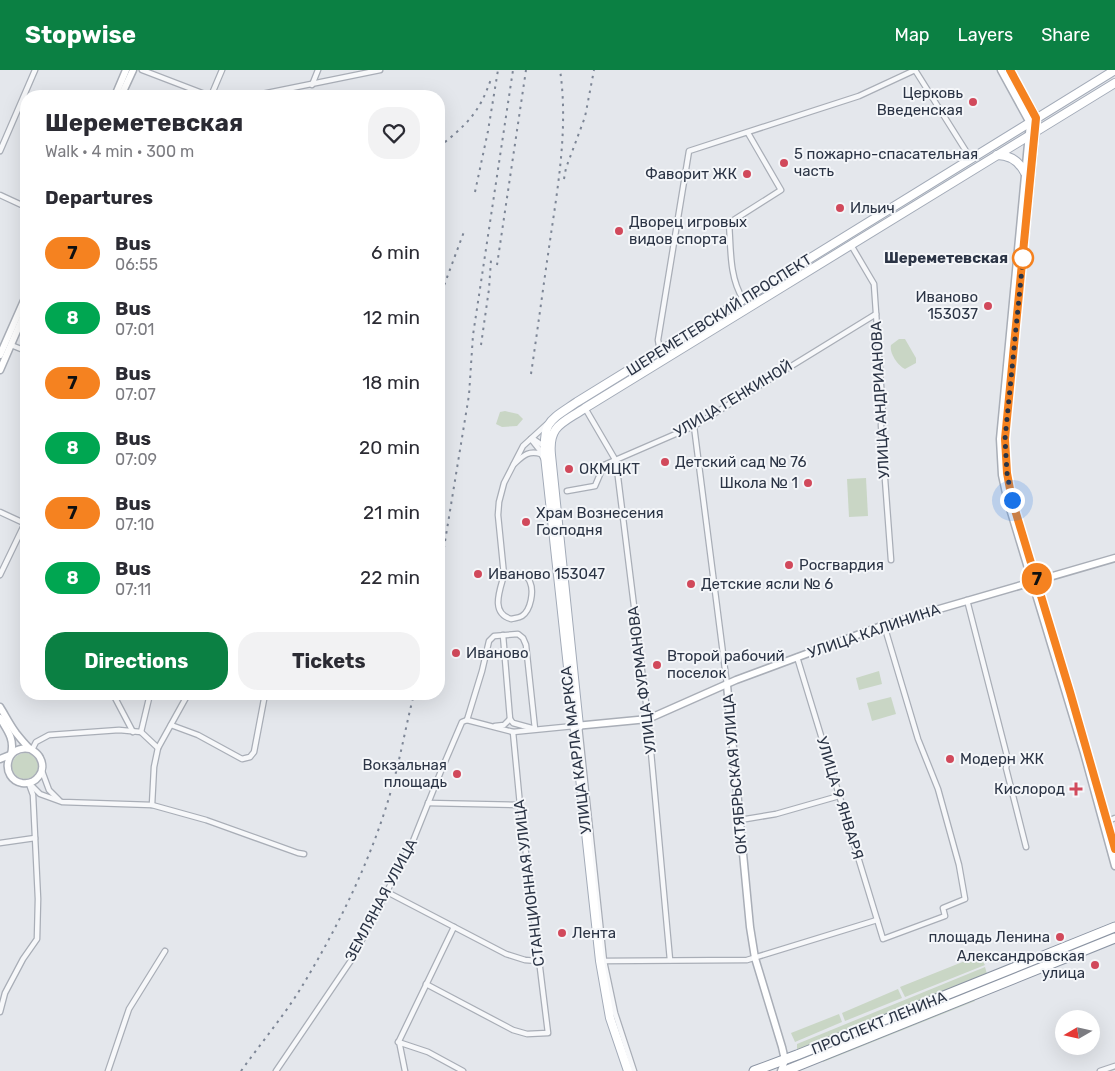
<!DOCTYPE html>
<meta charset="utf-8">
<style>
:root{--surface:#fff;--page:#f2f2f3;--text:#2b2b33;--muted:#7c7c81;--accent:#0b8043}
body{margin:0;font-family:Rubik,sans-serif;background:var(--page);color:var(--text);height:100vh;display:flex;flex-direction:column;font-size:19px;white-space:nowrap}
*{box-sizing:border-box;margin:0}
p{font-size:16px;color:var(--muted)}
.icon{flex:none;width:28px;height:28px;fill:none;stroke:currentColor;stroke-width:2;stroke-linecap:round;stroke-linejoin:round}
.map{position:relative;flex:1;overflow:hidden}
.details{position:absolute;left:20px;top:20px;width:425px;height:610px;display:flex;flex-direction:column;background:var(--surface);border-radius:20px;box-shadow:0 5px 20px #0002}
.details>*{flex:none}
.badge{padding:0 10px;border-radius:16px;font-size:18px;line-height:32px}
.needle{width:32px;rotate:261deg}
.buttons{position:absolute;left:1055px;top:940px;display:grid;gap:10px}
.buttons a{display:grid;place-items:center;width:45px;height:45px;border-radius:50%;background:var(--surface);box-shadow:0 5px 20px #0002;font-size:25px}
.you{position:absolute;width:25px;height:25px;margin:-12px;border:4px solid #fff;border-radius:50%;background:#1a73e8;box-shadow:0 0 0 8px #1a73e833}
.map>.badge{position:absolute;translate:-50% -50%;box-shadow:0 0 0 2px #fff}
h2{padding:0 25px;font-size:19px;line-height:45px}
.round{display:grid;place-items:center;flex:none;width:52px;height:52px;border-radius:20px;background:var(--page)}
.head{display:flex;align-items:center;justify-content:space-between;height:85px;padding:0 25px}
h1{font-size:24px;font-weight:700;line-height:38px}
.button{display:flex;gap:10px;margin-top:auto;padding:10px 25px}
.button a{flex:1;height:58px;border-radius:20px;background:var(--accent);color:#fff;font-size:20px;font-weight:700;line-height:58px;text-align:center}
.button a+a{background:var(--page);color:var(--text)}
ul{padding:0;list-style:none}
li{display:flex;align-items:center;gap:15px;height:65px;padding:0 25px}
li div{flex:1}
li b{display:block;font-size:19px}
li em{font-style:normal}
li .badge{min-width:55px;font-weight:700;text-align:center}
header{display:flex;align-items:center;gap:30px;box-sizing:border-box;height:70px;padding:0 25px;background:var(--accent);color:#fff}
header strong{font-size:24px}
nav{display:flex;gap:28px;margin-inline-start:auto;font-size:18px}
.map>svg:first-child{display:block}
.green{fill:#c9d6c5}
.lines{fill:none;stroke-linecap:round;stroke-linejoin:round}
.street-casing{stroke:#a9aeb7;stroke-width:7}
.secondary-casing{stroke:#a9aeb7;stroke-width:9}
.primary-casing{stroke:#a3abb8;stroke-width:10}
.highway-casing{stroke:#8b94a3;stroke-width:11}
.street{stroke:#f7f8fa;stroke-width:4.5}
.secondary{stroke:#fff;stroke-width:6}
.primary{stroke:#fff;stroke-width:8}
.highway{stroke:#fff;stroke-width:9}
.rail{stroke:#7d8696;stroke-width:2;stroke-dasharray:2.5 5;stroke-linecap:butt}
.line-casing{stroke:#fff;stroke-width:11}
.line{stroke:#f58220;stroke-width:8}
.walk{stroke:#2b3445;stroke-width:5;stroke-dasharray:0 9}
.poi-dot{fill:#d1495b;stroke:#f4f6f9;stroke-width:2}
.stop-dot{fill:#fff;stroke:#f58220;stroke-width:2.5}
.labels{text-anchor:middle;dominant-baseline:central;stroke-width:4;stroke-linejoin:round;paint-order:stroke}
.poi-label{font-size:15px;fill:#2b3445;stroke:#f4f6f9;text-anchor:start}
.stop-label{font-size:15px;font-weight:bold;fill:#2b3445;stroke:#f4f6f9;text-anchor:end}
.street-label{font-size:15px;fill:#2b3445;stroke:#f4f6f9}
</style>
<header>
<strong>Stopwise</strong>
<nav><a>Map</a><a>Layers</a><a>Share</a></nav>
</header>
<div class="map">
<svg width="1115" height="1001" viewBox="0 0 1115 1001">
<rect width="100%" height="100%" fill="#e4e7ec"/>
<!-- green -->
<g class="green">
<path d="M 899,269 L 905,269 L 916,288 L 916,293 L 905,299 C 898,296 889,283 891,275 Z"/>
<path d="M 505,341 L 518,344 L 523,349 L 517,356 L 502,357 L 496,354 L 500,342 Z"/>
<path d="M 866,408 L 868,446 L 849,447 L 847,409 Z"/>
<path d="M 879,601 L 882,614 L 859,620 L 856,608 Z"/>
<path d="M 891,627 L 896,644 L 872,651 L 867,633 Z"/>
<circle cx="25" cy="696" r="13"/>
<path d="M 975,887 L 980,887 L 985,895 L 905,927 L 900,917 Z"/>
<path d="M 985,897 L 987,904 L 797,980 L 797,974 Z"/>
<path d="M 898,919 L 902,928 L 845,951 L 842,943 Z"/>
<path d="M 973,927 L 975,931 L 823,992 L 822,990 Z"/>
<path d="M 839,944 L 842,952 L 795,972 L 791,963 Z"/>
</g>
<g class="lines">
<defs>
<g id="street">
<path d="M 142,0 L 210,26"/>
<path d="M 915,0 L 971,89"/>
<path d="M 312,15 L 318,0"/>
<path d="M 211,26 L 222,0"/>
<path d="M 261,26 L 262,24 L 380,0"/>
<path d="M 0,81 L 35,0"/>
<path d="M 0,125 L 26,137"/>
<path d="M 851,175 L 874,214 L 883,344 L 881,355 L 891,490"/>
<path d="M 743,229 C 729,207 731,178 729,153 L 781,120 L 748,63"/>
<path d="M 11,275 L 26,281"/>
<path d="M 660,281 L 658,270 L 689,81 L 859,26 L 915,0"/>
<path d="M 585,338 L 616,391 L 648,649 L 670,890"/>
<path d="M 694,356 L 727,615"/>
<path d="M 531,369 L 535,370 L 545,377"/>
<path d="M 531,369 L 543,384"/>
<path d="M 514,394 C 523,386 528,380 541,384 L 544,389"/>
<path d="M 567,421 L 595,416 L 604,395 L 694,356 L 876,244"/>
<path d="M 0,442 L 26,454"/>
<path d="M 518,503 C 523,505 528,506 530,512 C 534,521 531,540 522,546 C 519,548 515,548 511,549 C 490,543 500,520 504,505 Z"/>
<path d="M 0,505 L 26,451"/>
<path d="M 504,505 L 498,445 L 499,432 L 504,413 L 523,376 L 546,355"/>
<path d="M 967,530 L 1008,690 L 1006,698 L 1026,777"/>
<path d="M 503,565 L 510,649 L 513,653 L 535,659"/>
<path d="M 797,587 L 883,869 L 945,846 L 943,838 L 965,829 L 959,795 L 938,719 L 918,669 L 884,555"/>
<path d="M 113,624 L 133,662"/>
<path d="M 467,650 L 482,601 L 489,571 L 494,566 L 518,564 L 523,568 L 526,575 L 535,659"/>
<path d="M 467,650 L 513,662 L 574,656"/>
<path d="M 171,655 L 198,665 L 242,689 L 250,687 L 254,682 L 265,624"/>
<path d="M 495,656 L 504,655 L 510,649"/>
<path d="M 579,656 L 604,891 L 615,943 L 634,1001"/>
<path d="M 141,662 L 150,624"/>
<path d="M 32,680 L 36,672 L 49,665 L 119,660 L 141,662 L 158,678"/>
<path d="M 42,701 L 49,720 L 59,730"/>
<path d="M 29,713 L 40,724 L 62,732 L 152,735 L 206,750 L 298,783 L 304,784"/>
<path d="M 428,733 L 520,735"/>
<path d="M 152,735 L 154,697 L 158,678 L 188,624"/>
<path d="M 740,750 L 776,744 L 839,726"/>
<path d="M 1106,752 L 1115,748"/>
<path d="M 0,773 L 35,768"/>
<path d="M 387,822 L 506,884 L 525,890 L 538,891"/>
<path d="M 602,891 L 747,890 L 877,850"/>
<path d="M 426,914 L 513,960 L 527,964 L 548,963 L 520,735 L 513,662"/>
<path d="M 0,942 L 5,923 L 23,889 L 37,869 L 38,829 L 33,725 L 29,714"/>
<path d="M 398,972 L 428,982 L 463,1001"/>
<path d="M 108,1001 L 129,939 L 165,881"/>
<path d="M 276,1001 L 352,889 L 413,771 L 441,701 L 462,652 L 467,650"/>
<path d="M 405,1001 L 399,971 L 454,857"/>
<path d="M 1100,1001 L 1115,996"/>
</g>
<g id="secondary">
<path d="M 1001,0 L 1030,53 L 1000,369 L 1002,405 L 1008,432 L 1084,683 L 1115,796"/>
<path d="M 1010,0 L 1037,48 L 1005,369 L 1007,403 L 1012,430 L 1081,658"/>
<path d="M 115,26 L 126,0"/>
<path d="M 121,26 L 133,0"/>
<path d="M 0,285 L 26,226"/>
<path d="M 0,300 L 26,240"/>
<path d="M 727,615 L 750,857 L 755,888 L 782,977 L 785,990 L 781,1001"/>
<path d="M 0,637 C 5,645 10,655 16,663 C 20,668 25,674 29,678 C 33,681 38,683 40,688 C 47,701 36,715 22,713 C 0,709 4,674 30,679"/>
<path d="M 0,648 C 7,660 15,669 11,684"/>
<path d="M 575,656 L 648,649 L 736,610 L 884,555 L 1115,488"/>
<path d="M 0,689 L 10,685"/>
<path d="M 1098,720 L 1115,779"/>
</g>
<g id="primary">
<path d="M 997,85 C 1009,85 1019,91 1025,103"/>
<path d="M 579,656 L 551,385 C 548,355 563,353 585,338 L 1115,13"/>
<path d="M 628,1001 L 610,948 L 600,891 L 545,386 C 543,351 549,351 577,332 L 1115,0"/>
</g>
<g id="highway">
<path d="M 754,1001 L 797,985 L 1115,857"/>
<path d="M 785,1001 L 1115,868"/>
</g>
</defs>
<!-- street casing -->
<use href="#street" class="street-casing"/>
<!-- secondary casing -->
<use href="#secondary" class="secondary-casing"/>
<!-- primary casing -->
<use href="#primary" class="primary-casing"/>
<!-- highway casing -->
<use href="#highway" class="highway-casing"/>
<!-- street -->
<use href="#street" class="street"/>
<!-- secondary -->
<use href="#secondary" class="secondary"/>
<!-- primary -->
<use href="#primary" class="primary"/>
<!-- highway -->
<use href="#highway" class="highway"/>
<!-- rail -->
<g class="rail">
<path d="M 439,77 C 466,55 479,44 491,9"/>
<path d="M 564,109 L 566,98 L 585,47 L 594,0"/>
<path d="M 475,122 L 488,61 L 498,0"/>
<path d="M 497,195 L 526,0"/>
<path d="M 439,198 L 440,196"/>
<path d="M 439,229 L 465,159"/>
<path d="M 481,275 L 489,219 L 491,190"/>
<path d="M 531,304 C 538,257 544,211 551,164 C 559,110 568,54 560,0"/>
<path d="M 439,508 L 469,325 L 473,265 L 513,0"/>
<path d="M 241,1001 C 261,973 283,947 301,918 C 341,852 376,780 395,706 C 402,679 407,651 414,624"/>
</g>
</g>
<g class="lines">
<defs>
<path id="line" d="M 1010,0 L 1036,48 L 1005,369 L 1007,403 L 1012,430 L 1070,622 L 1115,779"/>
</defs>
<!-- line casing -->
<use href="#line" class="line-casing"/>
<!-- line -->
<use href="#line" class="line"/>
<!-- walk -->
<path class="walk" d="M 1012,430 L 1007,403 L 1005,369 L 1023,188"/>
</g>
<!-- markers -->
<g class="poi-dot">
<circle cx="973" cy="32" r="5"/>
<circle cx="784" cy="93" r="5"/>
<circle cx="747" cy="104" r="5"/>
<circle cx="840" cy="138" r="5"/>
<circle cx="619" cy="161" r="5"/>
<circle cx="988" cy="236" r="5"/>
<circle cx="665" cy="392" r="5"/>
<circle cx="569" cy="399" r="5"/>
<circle cx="808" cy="413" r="5"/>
<circle cx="526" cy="452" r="5"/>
<circle cx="789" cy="495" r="5"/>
<circle cx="478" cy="504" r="5"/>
<circle cx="691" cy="514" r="5"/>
<circle cx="456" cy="583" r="5"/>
<circle cx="657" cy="595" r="5"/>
<circle cx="950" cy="689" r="5"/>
<circle cx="457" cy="704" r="5"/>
<path d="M1073.5 711.5h5v5h5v5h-5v5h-5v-5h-5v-5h5z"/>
<circle cx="562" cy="863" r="5"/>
<circle cx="1060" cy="867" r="5"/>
<circle cx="1095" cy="895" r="5"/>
</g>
<circle class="stop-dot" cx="1023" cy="188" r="10"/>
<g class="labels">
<!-- poi labels -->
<g class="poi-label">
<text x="963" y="23" text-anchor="end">Церковь<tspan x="963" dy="17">Введенская</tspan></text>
<text x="794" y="84">5 пожарно-спасательная<tspan x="794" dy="17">часть</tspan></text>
<text x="737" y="104" text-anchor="end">Фаворит ЖК</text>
<text x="850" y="138">Ильич</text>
<text x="629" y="152">Дворец игровых<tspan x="629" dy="17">видов спорта</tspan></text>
<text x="978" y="227" text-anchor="end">Иваново<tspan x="978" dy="17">153037</tspan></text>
<text x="675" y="392">Детский сад № 76</text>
<text x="579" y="399">ОКМЦКТ</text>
<text x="798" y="413" text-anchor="end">Школа № 1</text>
<text x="536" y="443">Храм Вознесения<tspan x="536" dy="17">Господня</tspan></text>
<text x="799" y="495">Росгвардия</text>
<text x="488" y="504">Иваново 153047</text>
<text x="701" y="514">Детские ясли № 6</text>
<text x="466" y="583">Иваново</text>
<text x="667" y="586">Второй рабочий<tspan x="667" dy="17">поселок</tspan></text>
<text x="960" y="689">Модерн ЖК</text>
<text x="447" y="695" text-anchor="end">Вокзальная<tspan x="447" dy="17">площадь</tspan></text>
<text x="1065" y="719" text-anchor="end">Кислород</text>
<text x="572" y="863">Лента</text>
<text x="1050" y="867" text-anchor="end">площадь Ленина</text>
<text x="1085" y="886" text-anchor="end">Александровская<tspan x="1085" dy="17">улица</tspan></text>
</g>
<!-- stop labels -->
<g class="stop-label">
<text x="1008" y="188">Шереметевская</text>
</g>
<!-- street labels -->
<g class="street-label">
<text transform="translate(719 245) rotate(-32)">ШЕРЕМЕТЕВСКИЙ ПРОСПЕКТ</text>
<text transform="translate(733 329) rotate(-31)">УЛИЦА ГЕНКИНОЙ</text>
<text transform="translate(880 330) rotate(-93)">УЛИЦА АНДРИАНОВА</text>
<text transform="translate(874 561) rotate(-19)">УЛИЦА КАЛИНИНА</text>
<text transform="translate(642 610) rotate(-97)">УЛИЦА ФУРМАНОВА</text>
<text transform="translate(576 680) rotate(-97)">УЛИЦА КАРЛА МАРКСА</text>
<text transform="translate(735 704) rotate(-95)">ОКТЯБРЬСКАЯ УЛИЦА</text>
<text transform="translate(840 728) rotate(73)">УЛИЦА 9 ЯНВАРЯ</text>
<text transform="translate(529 813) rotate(-97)">СТАНЦИОННАЯ УЛИЦА</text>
<text transform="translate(381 830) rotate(-62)">ЗЕМЛЯНАЯ УЛИЦА</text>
<text transform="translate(879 953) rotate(-22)">ПРОСПЕКТ ЛЕНИНА</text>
</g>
</g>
</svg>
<div class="buttons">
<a><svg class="needle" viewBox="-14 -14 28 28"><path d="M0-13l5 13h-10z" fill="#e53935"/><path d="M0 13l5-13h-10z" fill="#7c7c81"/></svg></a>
</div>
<div class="you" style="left:1012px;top:430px"></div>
<b class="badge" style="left:1037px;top:509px;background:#f58220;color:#111">7</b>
<section class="details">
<div class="head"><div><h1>Шереметевская</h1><p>Walk · 4 min · 300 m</p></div><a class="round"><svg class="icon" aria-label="heart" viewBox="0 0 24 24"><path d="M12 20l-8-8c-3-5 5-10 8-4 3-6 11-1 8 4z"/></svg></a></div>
<h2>Departures</h2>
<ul>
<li><span class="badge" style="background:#f58220;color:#111">7</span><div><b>Bus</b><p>06:55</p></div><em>6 min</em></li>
<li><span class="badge" style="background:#00a651;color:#fff">8</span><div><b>Bus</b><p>07:01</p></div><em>12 min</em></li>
<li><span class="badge" style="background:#f58220;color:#111">7</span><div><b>Bus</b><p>07:07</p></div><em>18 min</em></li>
<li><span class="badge" style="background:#00a651;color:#fff">8</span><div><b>Bus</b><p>07:09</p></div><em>20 min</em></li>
<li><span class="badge" style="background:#f58220;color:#111">7</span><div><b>Bus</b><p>07:10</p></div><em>21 min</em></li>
<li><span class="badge" style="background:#00a651;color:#fff">8</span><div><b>Bus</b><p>07:11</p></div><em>22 min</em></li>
</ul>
<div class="button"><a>Directions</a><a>Tickets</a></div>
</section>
</div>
